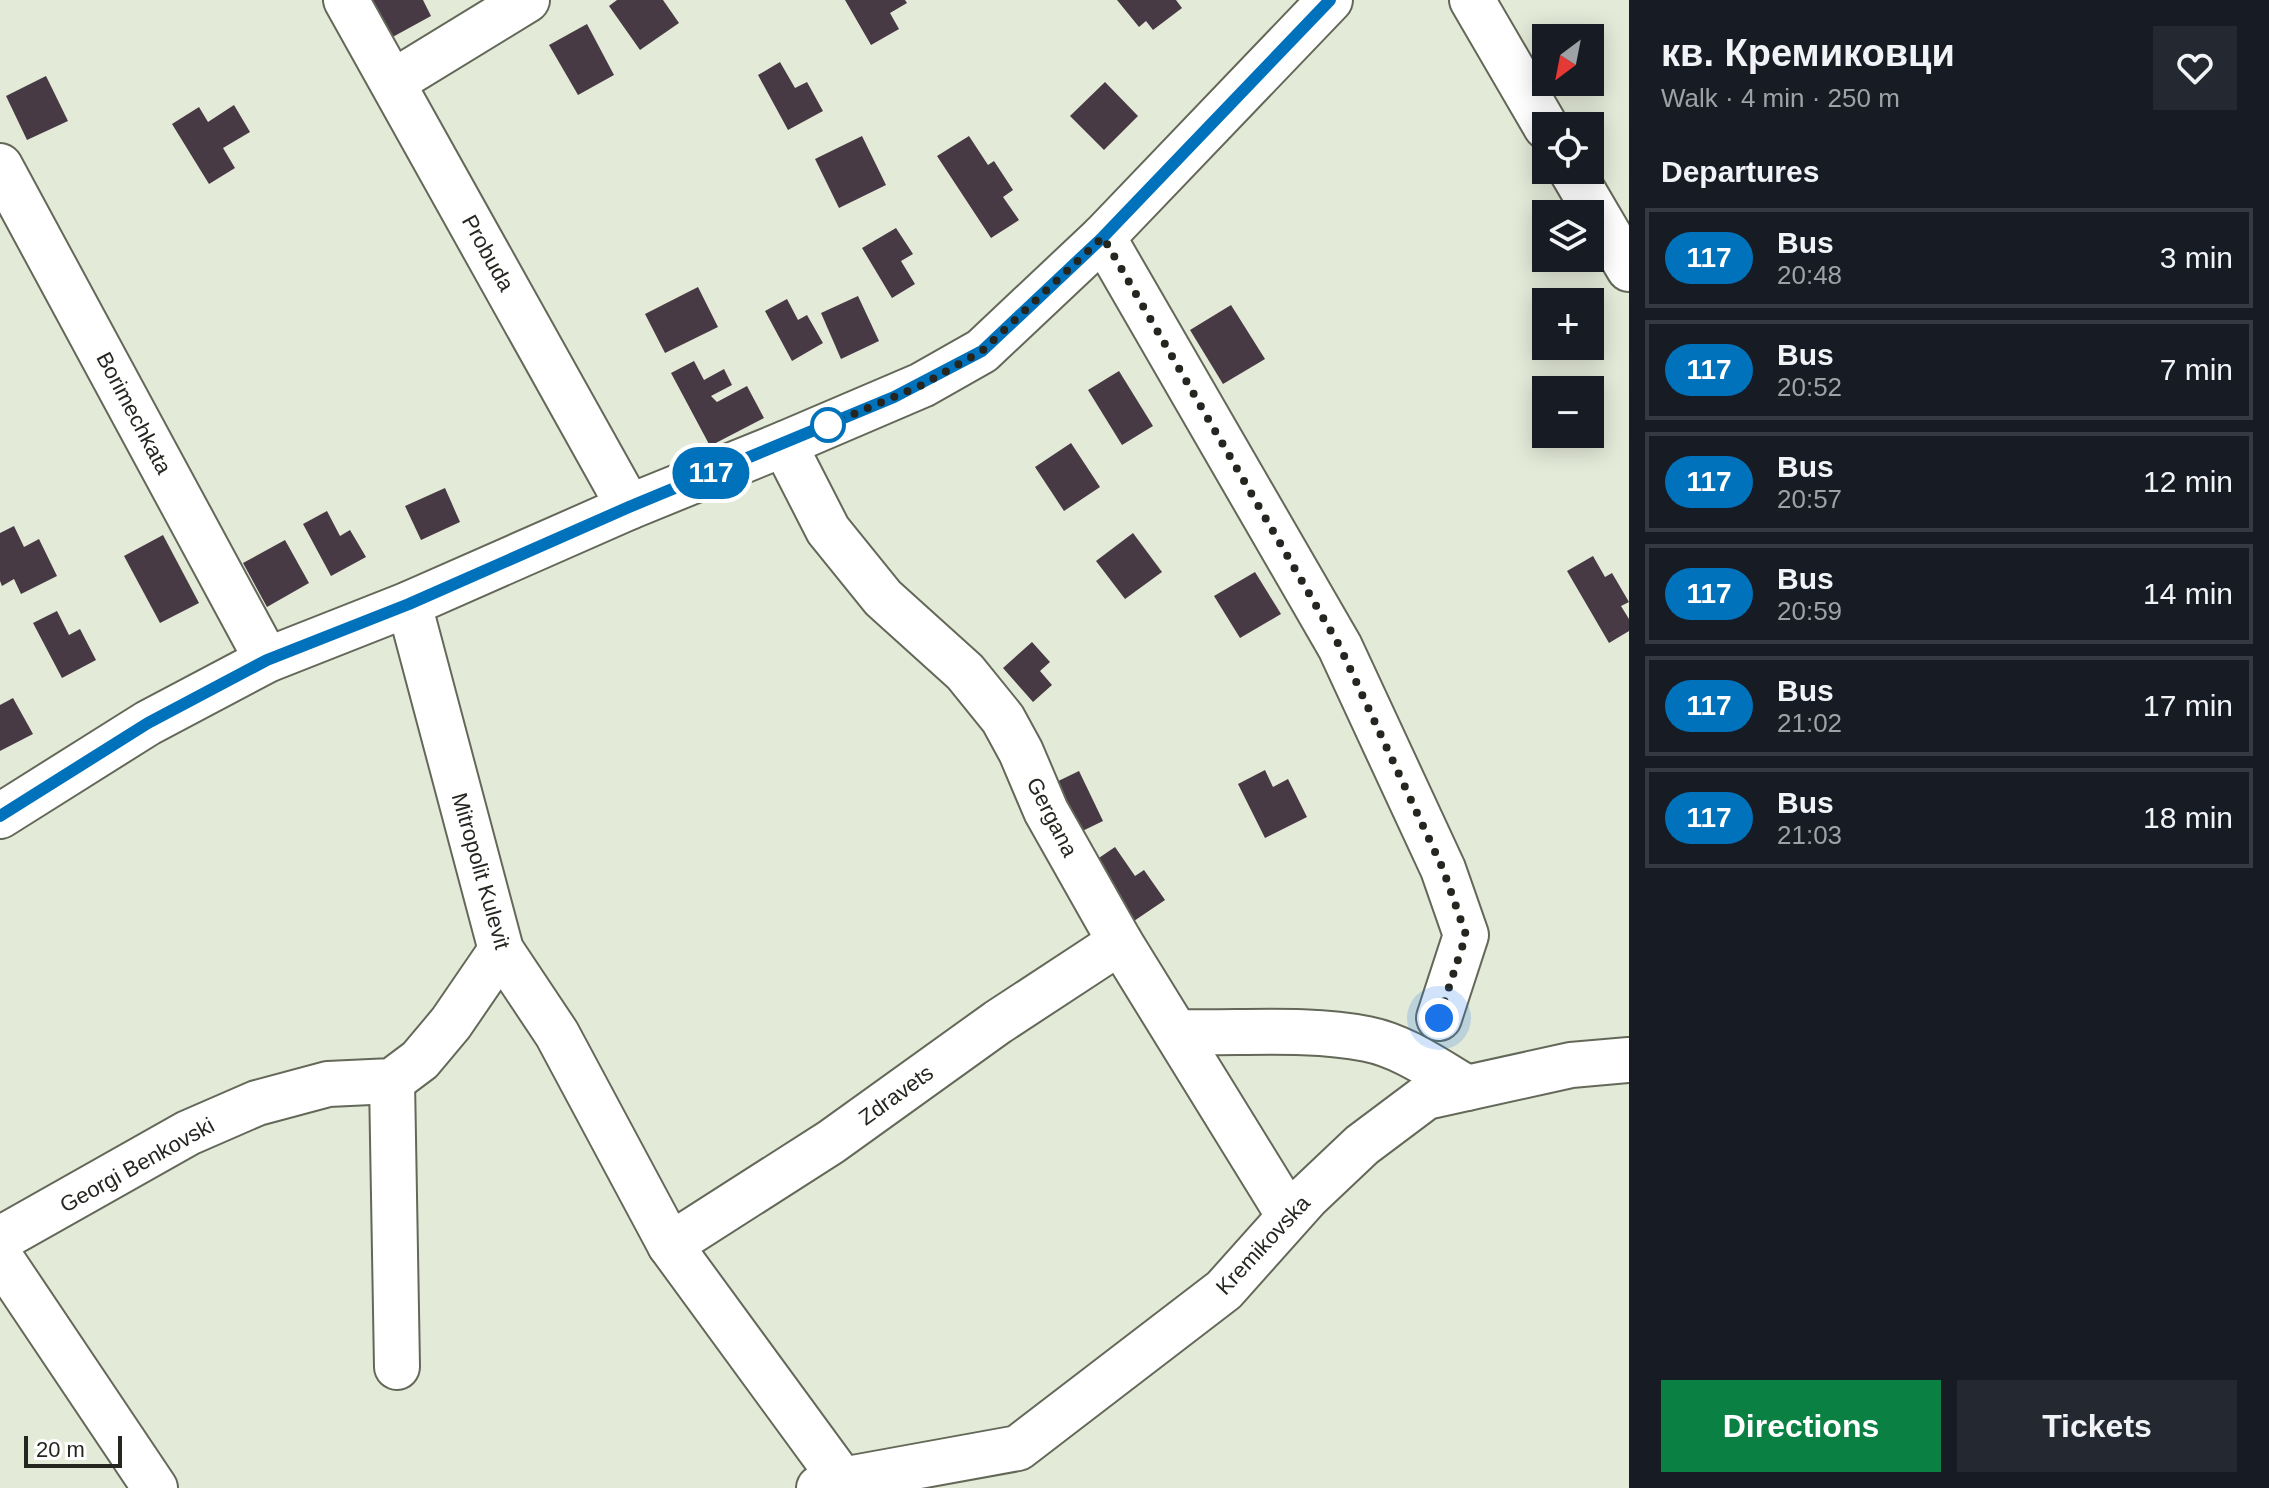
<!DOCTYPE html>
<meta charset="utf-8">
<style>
:root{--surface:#171b24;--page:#242831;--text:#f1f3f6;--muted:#9ea1a6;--line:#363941;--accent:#0b8043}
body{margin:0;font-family:Helvetica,sans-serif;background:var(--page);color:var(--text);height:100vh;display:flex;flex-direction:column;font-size:30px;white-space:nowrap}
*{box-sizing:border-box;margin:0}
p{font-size:26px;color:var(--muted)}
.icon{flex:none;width:44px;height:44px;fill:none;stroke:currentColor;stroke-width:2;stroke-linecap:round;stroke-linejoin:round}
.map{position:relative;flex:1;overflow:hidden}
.details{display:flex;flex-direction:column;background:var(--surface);width:640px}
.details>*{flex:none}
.badge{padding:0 16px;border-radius:26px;font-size:28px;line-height:52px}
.needle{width:52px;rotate:212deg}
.buttons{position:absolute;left:1532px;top:24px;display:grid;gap:16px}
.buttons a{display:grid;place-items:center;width:72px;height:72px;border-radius:0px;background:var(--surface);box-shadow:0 4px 20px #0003;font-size:40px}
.scale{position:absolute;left:24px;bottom:20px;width:98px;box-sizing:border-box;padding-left:8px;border:4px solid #24261f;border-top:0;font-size:22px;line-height:28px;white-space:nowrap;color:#24261f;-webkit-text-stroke:6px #fff;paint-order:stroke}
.you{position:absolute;width:40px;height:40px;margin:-20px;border:6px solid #fff;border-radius:50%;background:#1a73e8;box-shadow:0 0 0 12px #1a73e833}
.map>.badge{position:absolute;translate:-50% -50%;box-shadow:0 0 0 4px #fff}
h2{padding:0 32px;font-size:30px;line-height:72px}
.round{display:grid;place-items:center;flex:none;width:84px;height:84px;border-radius:0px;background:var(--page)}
.summary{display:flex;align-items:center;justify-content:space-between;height:136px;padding:0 32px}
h1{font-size:38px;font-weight:700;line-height:60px}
.primary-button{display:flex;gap:16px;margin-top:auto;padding:16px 32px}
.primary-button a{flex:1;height:92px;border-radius:0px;background:var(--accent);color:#fff;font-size:32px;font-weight:700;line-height:92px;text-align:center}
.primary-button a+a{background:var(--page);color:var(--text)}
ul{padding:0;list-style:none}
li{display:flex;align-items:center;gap:24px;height:100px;margin:0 16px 12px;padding:0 16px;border:4px solid var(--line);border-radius:0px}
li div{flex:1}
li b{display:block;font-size:30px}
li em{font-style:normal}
li .badge{min-width:88px;font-weight:700;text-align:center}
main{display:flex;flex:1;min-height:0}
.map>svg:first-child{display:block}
.building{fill:#483a45}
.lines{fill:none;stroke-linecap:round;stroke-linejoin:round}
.minor-casing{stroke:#636858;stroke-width:48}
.minor{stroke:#fff;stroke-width:44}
.line-casing{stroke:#fff;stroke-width:18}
.line{stroke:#0072bc;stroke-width:12}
.walk{stroke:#24261f;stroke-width:8;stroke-dasharray:0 14.4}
.stop-dot{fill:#fff;stroke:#0072bc;stroke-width:4}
.labels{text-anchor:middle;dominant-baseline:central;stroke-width:8;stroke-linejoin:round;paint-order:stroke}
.street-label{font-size:22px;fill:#24261f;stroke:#fff}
</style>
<main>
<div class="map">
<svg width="1629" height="1488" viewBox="0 0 1629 1488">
<rect width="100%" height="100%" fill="#e4ead8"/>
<!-- building -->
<g class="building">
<path d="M 367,0 L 423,0 L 431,16 L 389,39 Z"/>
<path d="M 617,0 L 663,0 L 679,23 L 640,50 L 609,6 Z"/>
<path d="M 845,0 L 905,0 L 907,3 L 890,13 L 899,29 L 871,45 Z"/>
<path d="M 1117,0 L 1176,0 L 1182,8 L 1153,30 L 1146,21 L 1139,27 Z"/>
<path d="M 587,24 L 614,75 L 578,95 L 549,45 Z"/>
<path d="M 780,62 L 795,88 L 807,82 L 823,111 L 788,130 L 758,75 Z"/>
<path d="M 46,76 L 68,121 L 27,140 L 6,96 Z"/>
<path d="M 1105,82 L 1138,116 L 1104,150 L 1070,116 Z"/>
<path d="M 234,105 L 250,132 L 223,148 L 235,168 L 209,184 L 172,124 L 199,107 L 208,122 Z"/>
<path d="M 862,136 L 886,185 L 839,208 L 815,159 Z"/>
<path d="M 969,136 L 988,165 L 994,161 L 1013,190 L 1003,197 L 1019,220 L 991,238 L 937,156 Z"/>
<path d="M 896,228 L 913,254 L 901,261 L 915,284 L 892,298 L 862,248 Z"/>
<path d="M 698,287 L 718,327 L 665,353 L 645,314 Z"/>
<path d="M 858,296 L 879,341 L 841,359 L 821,313 Z"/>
<path d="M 787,299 L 798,320 L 807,315 L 823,343 L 792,361 L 765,311 Z"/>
<path d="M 1231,305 L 1265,359 L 1223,384 L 1190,330 Z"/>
<path d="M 694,361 L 704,380 L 724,369 L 732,385 L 711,396 L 717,402 L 747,386 L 764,418 L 710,446 L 671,373 Z"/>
<path d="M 1119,371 L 1153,426 L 1122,445 L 1088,390 Z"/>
<path d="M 1071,443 L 1100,487 L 1064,511 L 1035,467 Z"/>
<path d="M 445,488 L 460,522 L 421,540 L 405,506 Z"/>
<path d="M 327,511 L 340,536 L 350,530 L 366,557 L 331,576 L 303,524 Z"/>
<path d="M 14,526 L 24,547 L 39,539 L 57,576 L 21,594 L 14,579 L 2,586 L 0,581 L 0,533 Z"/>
<path d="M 1133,533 L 1162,572 L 1125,599 L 1096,561 Z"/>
<path d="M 163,535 L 199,603 L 160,623 L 124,556 Z"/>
<path d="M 285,540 L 309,583 L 267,607 L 243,563 Z"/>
<path d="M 1593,556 L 1605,577 L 1612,573 L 1629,602 L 1621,606 L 1629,619 L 1629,631 L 1609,643 L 1567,571 Z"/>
<path d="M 1255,572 L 1281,614 L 1240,638 L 1214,596 Z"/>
<path d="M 57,611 L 69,635 L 80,629 L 96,660 L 62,678 L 33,623 Z"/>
<path d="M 1032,642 L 1050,662 L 1040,671 L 1052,685 L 1033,702 L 1003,668 Z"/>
<path d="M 13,698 L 33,734 L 0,751 L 0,705 Z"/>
<path d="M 1265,770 L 1273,787 L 1288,779 L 1307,817 L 1265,838 L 1238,784 Z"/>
<path d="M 1079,771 L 1103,821 L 1072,836 L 1048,786 Z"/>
<path d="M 1115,847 L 1135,876 L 1144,870 L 1165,900 L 1131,923 L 1090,864 Z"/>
</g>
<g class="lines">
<defs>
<g id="minor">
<path d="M 346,0 L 629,507"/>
<path d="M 1472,0 L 1546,127"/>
<path d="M 393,82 L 527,0"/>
<path d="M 0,166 L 267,660"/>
<path d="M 1571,170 L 1629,269"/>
<path d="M 1103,237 L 1340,647 L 1443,869 L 1466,935 L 1439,1018"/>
<path d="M 784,444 L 828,530 L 883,598 L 965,672 L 1003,719 L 1021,752 L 1046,811 L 1120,942 L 1289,1216"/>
<path d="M 409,604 L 501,950 L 557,1034 L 670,1245 L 842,1480"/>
<path d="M 0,816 L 148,723 L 267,660 L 409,604 L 629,507 L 784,444 L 922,385 L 982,351 L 1103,237 L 1330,0"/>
<path d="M 1176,1032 C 1237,1034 1307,1027 1367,1039 C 1403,1046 1436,1070 1467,1088"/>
<path d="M 392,1081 L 397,1367"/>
<path d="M 0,1239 L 188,1133 L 257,1103 L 328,1084 L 392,1081 L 420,1060 L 451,1023 L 501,950"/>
<path d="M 670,1245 L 831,1142 L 998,1022 L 1120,942"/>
<path d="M 0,1257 L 155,1488"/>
<path d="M 819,1488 L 842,1480 L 1018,1448 L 1224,1290 L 1307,1197 L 1362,1145 L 1426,1097 L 1571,1065 L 1629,1060"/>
</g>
</defs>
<!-- minor casing -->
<use href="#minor" class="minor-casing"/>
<!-- minor -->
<use href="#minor" class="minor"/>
</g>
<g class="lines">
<defs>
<path id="line" d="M 0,816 L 148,723 L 267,660 L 409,604 L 629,507 L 894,397 L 982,351 L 1103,237 L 1330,0"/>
</defs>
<!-- line casing -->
<use href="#line" class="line-casing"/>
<!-- line -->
<use href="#line" class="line"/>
<!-- walk -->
<path class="walk" d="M 828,425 L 922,385 L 982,351 L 1103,237 L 1340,647 L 1443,869 L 1466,935 L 1439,1018"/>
</g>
<!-- markers -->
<circle class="stop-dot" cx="828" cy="425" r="16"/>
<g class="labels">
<!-- street labels -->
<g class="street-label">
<text transform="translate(488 253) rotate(61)">Probuda</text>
<text transform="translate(134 413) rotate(62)">Borimechkata</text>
<text transform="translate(1052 817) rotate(63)">Gergana</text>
<text transform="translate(481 871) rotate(74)">Mitropolit Kulevit</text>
<text transform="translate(896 1095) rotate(-36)">Zdravets</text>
<text transform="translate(137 1165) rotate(-29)">Georgi Benkovski</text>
<text transform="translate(1263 1245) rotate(-47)">Kremikovska</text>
</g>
</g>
</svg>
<div class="buttons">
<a><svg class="needle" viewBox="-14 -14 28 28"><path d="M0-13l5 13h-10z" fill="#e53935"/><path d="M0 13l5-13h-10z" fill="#9ea1a6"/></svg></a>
<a><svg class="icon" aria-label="locate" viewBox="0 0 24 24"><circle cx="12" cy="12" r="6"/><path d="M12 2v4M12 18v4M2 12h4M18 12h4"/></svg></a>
<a><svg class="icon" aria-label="layers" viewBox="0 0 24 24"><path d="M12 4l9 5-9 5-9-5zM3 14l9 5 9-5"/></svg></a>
<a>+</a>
<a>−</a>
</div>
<div class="scale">20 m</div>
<div class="you" style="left:1439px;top:1018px"></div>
<b class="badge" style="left:711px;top:473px;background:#0072bc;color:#fff">117</b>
</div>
<section class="details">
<div class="summary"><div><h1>кв. Кремиковци</h1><p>Walk · 4 min · 250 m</p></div><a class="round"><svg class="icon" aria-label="heart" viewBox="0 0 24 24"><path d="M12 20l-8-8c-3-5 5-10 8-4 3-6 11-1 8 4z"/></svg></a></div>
<h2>Departures</h2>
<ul>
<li><span class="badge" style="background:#0072bc;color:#fff">117</span><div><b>Bus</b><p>20:48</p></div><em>3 min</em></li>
<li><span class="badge" style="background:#0072bc;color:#fff">117</span><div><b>Bus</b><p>20:52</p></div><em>7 min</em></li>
<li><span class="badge" style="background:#0072bc;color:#fff">117</span><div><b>Bus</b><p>20:57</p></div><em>12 min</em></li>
<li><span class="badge" style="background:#0072bc;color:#fff">117</span><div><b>Bus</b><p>20:59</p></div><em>14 min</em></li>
<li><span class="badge" style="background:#0072bc;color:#fff">117</span><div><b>Bus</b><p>21:02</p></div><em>17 min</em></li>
<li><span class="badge" style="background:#0072bc;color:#fff">117</span><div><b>Bus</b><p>21:03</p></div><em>18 min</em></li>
</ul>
<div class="primary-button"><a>Directions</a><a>Tickets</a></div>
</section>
</main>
